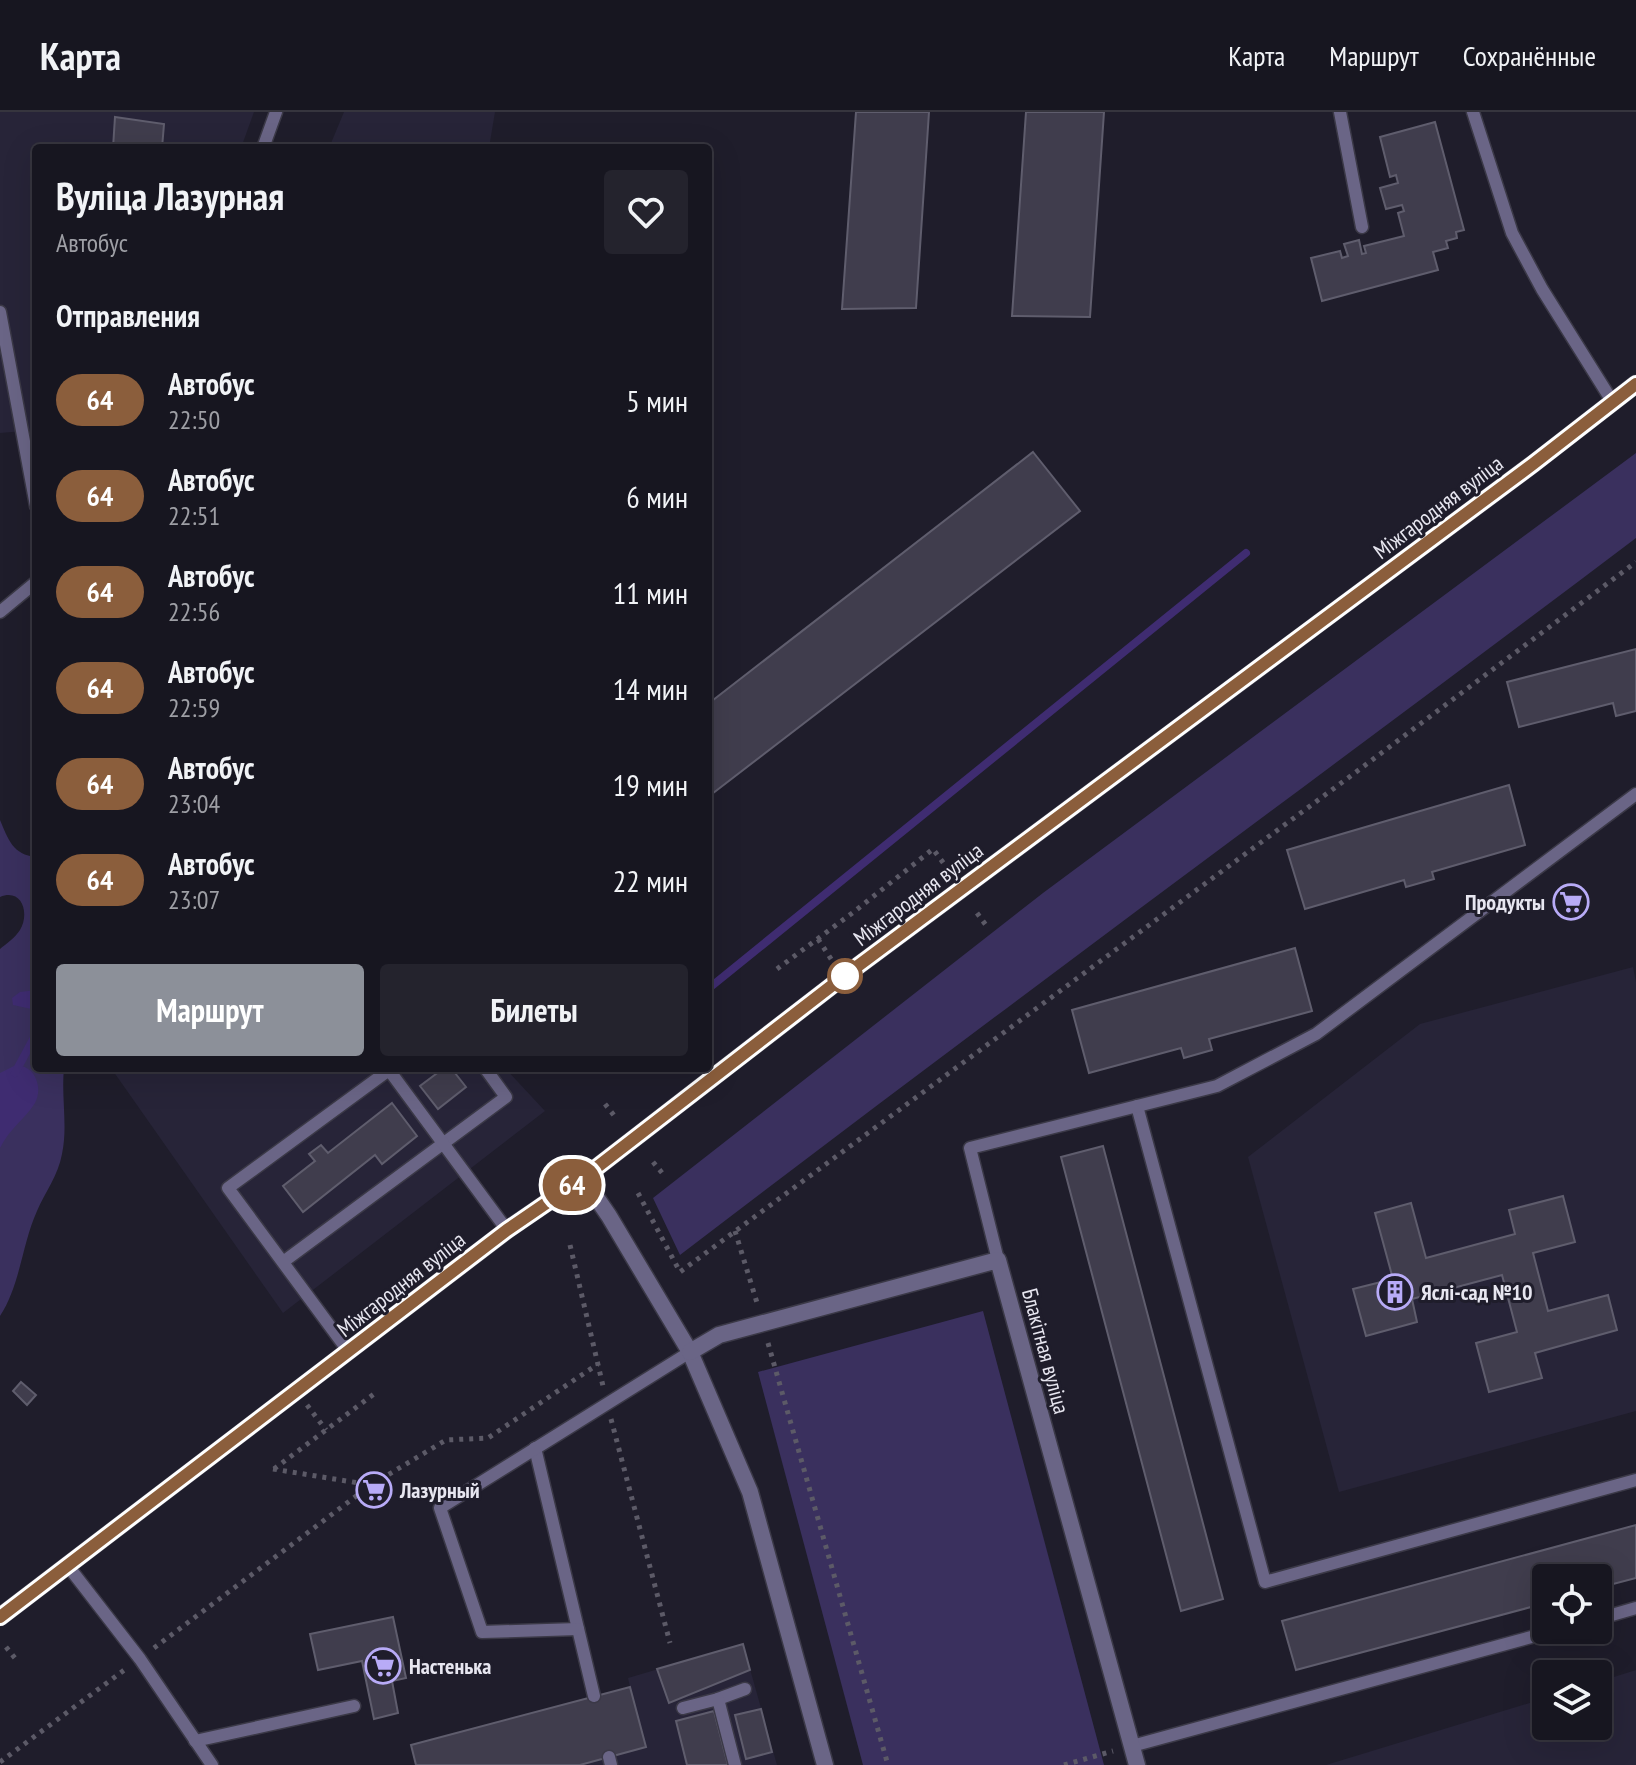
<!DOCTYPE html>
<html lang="ru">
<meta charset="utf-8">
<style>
:root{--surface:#171620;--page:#24232d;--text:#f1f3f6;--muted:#9e9fa5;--line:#36353e;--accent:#8c9099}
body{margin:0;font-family:"PT Sans Narrow",sans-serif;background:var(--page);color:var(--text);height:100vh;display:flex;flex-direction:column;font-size:30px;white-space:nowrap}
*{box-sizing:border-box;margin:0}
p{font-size:26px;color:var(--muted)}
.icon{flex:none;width:44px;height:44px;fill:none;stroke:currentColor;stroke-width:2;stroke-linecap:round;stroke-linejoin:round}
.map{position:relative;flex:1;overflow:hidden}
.side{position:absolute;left:32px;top:32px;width:680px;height:928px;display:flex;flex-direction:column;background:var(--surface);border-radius:8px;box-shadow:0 8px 32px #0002,0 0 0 2px var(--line)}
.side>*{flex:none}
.badge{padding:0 16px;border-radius:26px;font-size:28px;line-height:52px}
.controls{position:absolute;left:1532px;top:1452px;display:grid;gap:16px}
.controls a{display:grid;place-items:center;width:80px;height:80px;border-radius:8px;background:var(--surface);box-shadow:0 8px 32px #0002,0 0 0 2px var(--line);font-size:40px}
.map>.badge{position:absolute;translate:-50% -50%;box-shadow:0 0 0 4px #fff}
h2{padding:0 24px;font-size:30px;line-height:72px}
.round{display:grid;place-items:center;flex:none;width:84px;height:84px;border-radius:8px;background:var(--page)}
.head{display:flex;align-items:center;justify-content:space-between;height:136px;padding:0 24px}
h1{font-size:38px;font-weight:700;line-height:60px}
.cta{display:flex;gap:16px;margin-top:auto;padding:16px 24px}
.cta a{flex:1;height:92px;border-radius:8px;background:var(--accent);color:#fff;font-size:32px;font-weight:700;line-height:92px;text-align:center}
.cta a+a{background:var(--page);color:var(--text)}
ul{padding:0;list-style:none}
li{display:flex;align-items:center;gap:24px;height:96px;padding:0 24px}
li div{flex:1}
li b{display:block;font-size:30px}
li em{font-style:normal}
li .badge{min-width:88px;font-weight:700;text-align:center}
header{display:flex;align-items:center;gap:48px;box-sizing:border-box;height:112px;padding:0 40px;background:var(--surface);border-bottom:2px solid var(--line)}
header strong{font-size:38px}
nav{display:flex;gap:44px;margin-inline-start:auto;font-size:28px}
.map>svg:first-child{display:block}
.built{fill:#272438}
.green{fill:#3a305e}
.water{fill:#3f2c71}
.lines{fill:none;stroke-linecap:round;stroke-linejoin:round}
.stream{stroke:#3f2c71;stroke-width:8}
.building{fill:#403d4d;stroke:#5f5d6d;stroke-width:2}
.service-casing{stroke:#3b3947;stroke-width:15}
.tertiary-casing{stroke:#3b3947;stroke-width:19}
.secondary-casing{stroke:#3b3947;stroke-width:19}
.path{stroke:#5c5a67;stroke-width:5;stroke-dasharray:4 6;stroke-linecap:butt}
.service{stroke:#6a6586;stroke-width:12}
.tertiary{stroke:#6a6586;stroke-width:16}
.secondary{stroke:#958dc1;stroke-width:16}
.line-casing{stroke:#fff;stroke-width:18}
.line{stroke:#8b5e3c;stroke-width:12}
.stop-dot{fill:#fff;stroke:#8b5e3c;stroke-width:4}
.labels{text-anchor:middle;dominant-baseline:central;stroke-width:6;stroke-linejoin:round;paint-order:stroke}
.street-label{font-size:22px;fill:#e7e6f0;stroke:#1f1d2b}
.poi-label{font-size:22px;font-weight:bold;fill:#e7e6f0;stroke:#1f1d2b;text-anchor:start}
</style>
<header>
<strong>Карта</strong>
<nav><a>Карта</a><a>Маршрут</a><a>Сохранённые</a></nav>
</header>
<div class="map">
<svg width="1636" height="1653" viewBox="0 0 1636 1653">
<rect width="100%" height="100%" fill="#1f1d2b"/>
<!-- built -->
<g class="built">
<path d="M 0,0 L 254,0 L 241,36 L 36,36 L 36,318 L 0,321 Z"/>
<path d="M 344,0 L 495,0 L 489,36 L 329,36 Z"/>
<path d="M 1633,855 L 1636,870 L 1636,1299 L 1339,1380 L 1248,1045 L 1420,912 Z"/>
<path d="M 111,956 L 505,956 L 545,999 L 283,1201 Z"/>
<path d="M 743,1532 L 777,1653 L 416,1653 L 411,1633 L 630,1575 L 628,1566 Z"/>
<path d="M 1636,1558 L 1636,1653 L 1326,1653 L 1546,1586 L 1546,1614 L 1598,1614 L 1598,1570 Z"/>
</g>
<!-- green -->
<g class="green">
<path d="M 1636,341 L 1636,426 C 1318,666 996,901 680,1143 L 653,1086 L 1043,781 Z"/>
<path d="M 0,708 C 8,727 13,743 36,745 L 36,956 L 64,956 C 61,985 68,1014 62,1042 C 58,1064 45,1080 37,1099 C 22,1132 20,1174 0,1204 L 0,837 C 7,831 15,826 20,818 C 30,801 22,776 0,785 Z"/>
<path d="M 983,1199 L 1104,1653 L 863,1653 L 758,1260 Z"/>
</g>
<!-- water -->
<g class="water">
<path d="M 36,878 L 36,898 L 13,893 L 12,886 L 20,880 Z"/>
<path d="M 16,953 C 34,953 44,975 35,991 C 25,1007 10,1016 0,1036 L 0,961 Z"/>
</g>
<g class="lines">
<!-- stream -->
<g class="stream">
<path d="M 708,877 L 1246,441"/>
<path d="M 15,961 L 36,922"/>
</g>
</g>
<!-- building -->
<g class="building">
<path d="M 856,0 L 929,0 L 916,196 L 842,197 Z"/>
<path d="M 1026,0 L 1104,0 L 1090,205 L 1012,204 Z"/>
<path d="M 115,5 L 164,12 L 162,36 L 113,36 Z"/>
<path d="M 1435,10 L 1464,118 L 1456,120 L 1457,126 L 1446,129 L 1448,136 L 1433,140 L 1438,158 L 1322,189 L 1311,146 L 1340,139 L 1342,146 L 1348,144 L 1344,132 L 1359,128 L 1362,142 L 1366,141 L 1364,134 L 1404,124 L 1398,101 L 1404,99 L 1402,93 L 1386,97 L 1380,76 L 1398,71 L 1396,63 L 1390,65 L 1380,25 Z"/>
<path d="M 1033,340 L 1080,399 L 708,685 L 708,592 Z"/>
<path d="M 1636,537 L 1636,599 L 1616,604 L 1613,591 L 1519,615 L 1507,570 Z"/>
<path d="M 1509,673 L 1525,733 L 1432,760 L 1434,767 L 1406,775 L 1404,768 L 1305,797 L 1287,738 Z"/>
<path d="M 1295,836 L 1312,899 L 1209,927 L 1212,938 L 1184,946 L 1181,936 L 1089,961 L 1072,898 Z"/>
<path d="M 444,956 L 451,956 L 466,975 L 438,997 L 420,974 Z"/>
<path d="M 392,991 L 417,1024 L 382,1052 L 375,1043 L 303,1100 L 283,1074 L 315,1049 L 309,1042 L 321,1033 L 328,1041 Z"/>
<path d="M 1103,1034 L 1223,1487 L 1181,1499 L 1061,1045 Z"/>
<path d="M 1563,1084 L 1575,1130 L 1533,1141 L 1548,1199 L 1608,1183 L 1617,1218 L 1535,1241 L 1542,1266 L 1489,1280 L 1476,1231 L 1517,1220 L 1502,1163 L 1412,1187 L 1417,1210 L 1366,1224 L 1353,1177 L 1393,1167 L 1375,1101 L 1411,1091 L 1426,1146 L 1515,1122 L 1509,1098 Z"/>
<path d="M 21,1270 L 36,1283 L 27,1293 L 13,1279 Z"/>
<path d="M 1636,1413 L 1636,1466 L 1598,1476 L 1598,1466 L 1546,1466 L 1546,1491 L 1296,1558 L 1282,1509 Z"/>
<path d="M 393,1505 L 406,1566 L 392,1569 L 398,1601 L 374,1607 L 362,1549 L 318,1558 L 310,1522 Z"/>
<path d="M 743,1532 L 750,1558 L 669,1591 L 657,1557 Z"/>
<path d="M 630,1575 L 646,1635 L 580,1653 L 416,1653 L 411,1633 Z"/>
<path d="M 761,1597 L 772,1640 L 746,1647 L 735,1603 Z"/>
<path d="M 714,1599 L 728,1653 L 687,1653 L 676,1609 Z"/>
</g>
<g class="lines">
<defs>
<g id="service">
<path d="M 1340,0 L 1362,115"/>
<path d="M 1473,0 L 1512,121 L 1542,177 L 1612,289"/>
<path d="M 263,36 L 276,0"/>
<path d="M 0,200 L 36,394"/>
<path d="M 0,500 L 36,470"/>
<path d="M 1137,994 L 1265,1470 L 1636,1368"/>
<path d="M 998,1148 L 970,1036 L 1217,974 L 1316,922 L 1636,682"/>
<path d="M 283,1150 L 506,985 L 485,956"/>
<path d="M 349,1240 L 228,1076 L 389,958 L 507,1118"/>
<path d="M 535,1336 L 594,1584"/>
<path d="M 68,1454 L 140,1547 L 212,1653"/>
<path d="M 1598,1507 L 1636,1496"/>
<path d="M 578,1517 L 482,1520 L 440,1396 L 690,1240"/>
<path d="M 718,1587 L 745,1577"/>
<path d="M 683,1596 L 718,1587 L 735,1653"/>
<path d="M 195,1629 L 354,1594"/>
<path d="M 1132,1634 L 1557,1518"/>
<path d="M 609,1645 L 611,1653"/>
</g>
<g id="tertiary">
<path d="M 583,1066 L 609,1104 L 690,1240 L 750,1380 L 825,1653"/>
<path d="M 690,1240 L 719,1223 L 998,1148 L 1137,1653"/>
</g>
<path id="secondary" d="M 0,1505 L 507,1118 L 583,1066 L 843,865 L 1533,352 L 1636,272"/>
</defs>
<!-- service casing -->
<use href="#service" class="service-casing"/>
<!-- tertiary casing -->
<use href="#tertiary" class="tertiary-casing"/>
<!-- secondary casing -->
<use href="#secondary" class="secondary-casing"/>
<!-- path -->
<g class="path">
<path d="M 977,801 L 988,816"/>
<path d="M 818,827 L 833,850"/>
<path d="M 777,857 L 855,799 L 933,737 L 947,756"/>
<path d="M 605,992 L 616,1006"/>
<path d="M 653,1050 L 663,1062"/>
<path d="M 638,1081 L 680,1160 L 1352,663 L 1636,450"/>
<path d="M 735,1119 L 758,1194"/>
<path d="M 570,1133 L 603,1274"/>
<path d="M 768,1231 L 888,1653"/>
<path d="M 307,1293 L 326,1318"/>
<path d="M 611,1307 L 670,1531"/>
<path d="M 273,1357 L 371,1373 L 446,1328 L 488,1326 L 598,1252"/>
<path d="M 274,1357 L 378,1279"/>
<path d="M 6,1535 L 18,1550"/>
<path d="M 154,1536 L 371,1373"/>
<path d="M 0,1650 L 127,1556"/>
<path d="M 1064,1653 L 1113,1639"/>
</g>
<!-- service -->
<use href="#service" class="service"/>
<!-- tertiary -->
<use href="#tertiary" class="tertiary"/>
<!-- secondary -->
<use href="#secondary" class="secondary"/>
</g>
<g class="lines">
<defs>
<path id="line" d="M 0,1505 L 507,1118 L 583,1066 L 843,865 L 1533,352 L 1636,272"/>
</defs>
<!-- line casing -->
<use href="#line" class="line-casing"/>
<!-- line -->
<use href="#line" class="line"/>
</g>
<!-- icons -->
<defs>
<symbol id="supermarket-ring" viewBox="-11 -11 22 22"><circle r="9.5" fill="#1f1d2b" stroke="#b8abf7" stroke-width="1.5"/><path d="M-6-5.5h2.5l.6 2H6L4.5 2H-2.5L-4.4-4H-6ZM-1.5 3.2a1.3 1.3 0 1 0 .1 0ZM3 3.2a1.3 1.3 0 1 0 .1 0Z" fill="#b8abf7"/></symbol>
<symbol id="building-ring" viewBox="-11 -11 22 22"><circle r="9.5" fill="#1f1d2b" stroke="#b8abf7" stroke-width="1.5"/><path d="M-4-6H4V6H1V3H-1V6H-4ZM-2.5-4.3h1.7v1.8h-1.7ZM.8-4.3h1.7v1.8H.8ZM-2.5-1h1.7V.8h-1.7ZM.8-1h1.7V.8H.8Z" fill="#b8abf7"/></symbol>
</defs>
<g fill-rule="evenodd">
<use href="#supermarket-ring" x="1551" y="770" width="40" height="40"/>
<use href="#building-ring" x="1375" y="1160" width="40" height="40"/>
<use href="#supermarket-ring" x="354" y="1358" width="40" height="40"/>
<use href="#supermarket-ring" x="363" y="1534" width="40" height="40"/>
</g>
<!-- markers -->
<circle class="stop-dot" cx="845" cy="864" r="16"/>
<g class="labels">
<!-- street labels -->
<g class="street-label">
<text transform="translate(1438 395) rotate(-37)">Міжгародняя вуліца</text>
<text transform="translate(918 782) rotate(-37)">Міжгародняя вуліца</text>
<text transform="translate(401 1172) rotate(-38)">Міжгародняя вуліца</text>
<text transform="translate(1046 1239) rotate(75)">Блакітная вуліца</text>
</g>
<!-- poi labels -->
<g class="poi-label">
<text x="1545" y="790" text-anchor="end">Продукты</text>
<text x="1421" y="1180">Яслі-сад №10</text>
<text x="400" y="1378">Лазурный</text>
<text x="409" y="1554">Настенька</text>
</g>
</g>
</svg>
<div class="controls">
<a><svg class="icon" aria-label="locate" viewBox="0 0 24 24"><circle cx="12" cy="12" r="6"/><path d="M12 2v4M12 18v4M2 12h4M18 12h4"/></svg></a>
<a><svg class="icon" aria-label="layers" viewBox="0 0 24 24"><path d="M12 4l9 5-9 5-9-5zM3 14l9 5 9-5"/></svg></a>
</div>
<b class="badge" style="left:572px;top:1073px;background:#8b5e3c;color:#fff">64</b>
<section class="side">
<div class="head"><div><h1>Вуліца Лазурная</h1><p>Автобус</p></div><a class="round"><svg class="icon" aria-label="heart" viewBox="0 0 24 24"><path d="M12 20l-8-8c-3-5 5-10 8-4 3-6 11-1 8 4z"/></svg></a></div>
<h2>Отправления</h2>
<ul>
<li><span class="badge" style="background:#8b5e3c;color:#fff">64</span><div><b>Автобус</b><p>22:50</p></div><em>5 мин</em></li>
<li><span class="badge" style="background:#8b5e3c;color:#fff">64</span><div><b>Автобус</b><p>22:51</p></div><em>6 мин</em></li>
<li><span class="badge" style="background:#8b5e3c;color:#fff">64</span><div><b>Автобус</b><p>22:56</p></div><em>11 мин</em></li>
<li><span class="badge" style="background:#8b5e3c;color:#fff">64</span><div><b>Автобус</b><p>22:59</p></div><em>14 мин</em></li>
<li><span class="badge" style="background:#8b5e3c;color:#fff">64</span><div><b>Автобус</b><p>23:04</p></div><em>19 мин</em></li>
<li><span class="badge" style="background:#8b5e3c;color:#fff">64</span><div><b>Автобус</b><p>23:07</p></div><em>22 мин</em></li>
</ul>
<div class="cta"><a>Маршрут</a><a>Билеты</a></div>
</section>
</div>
